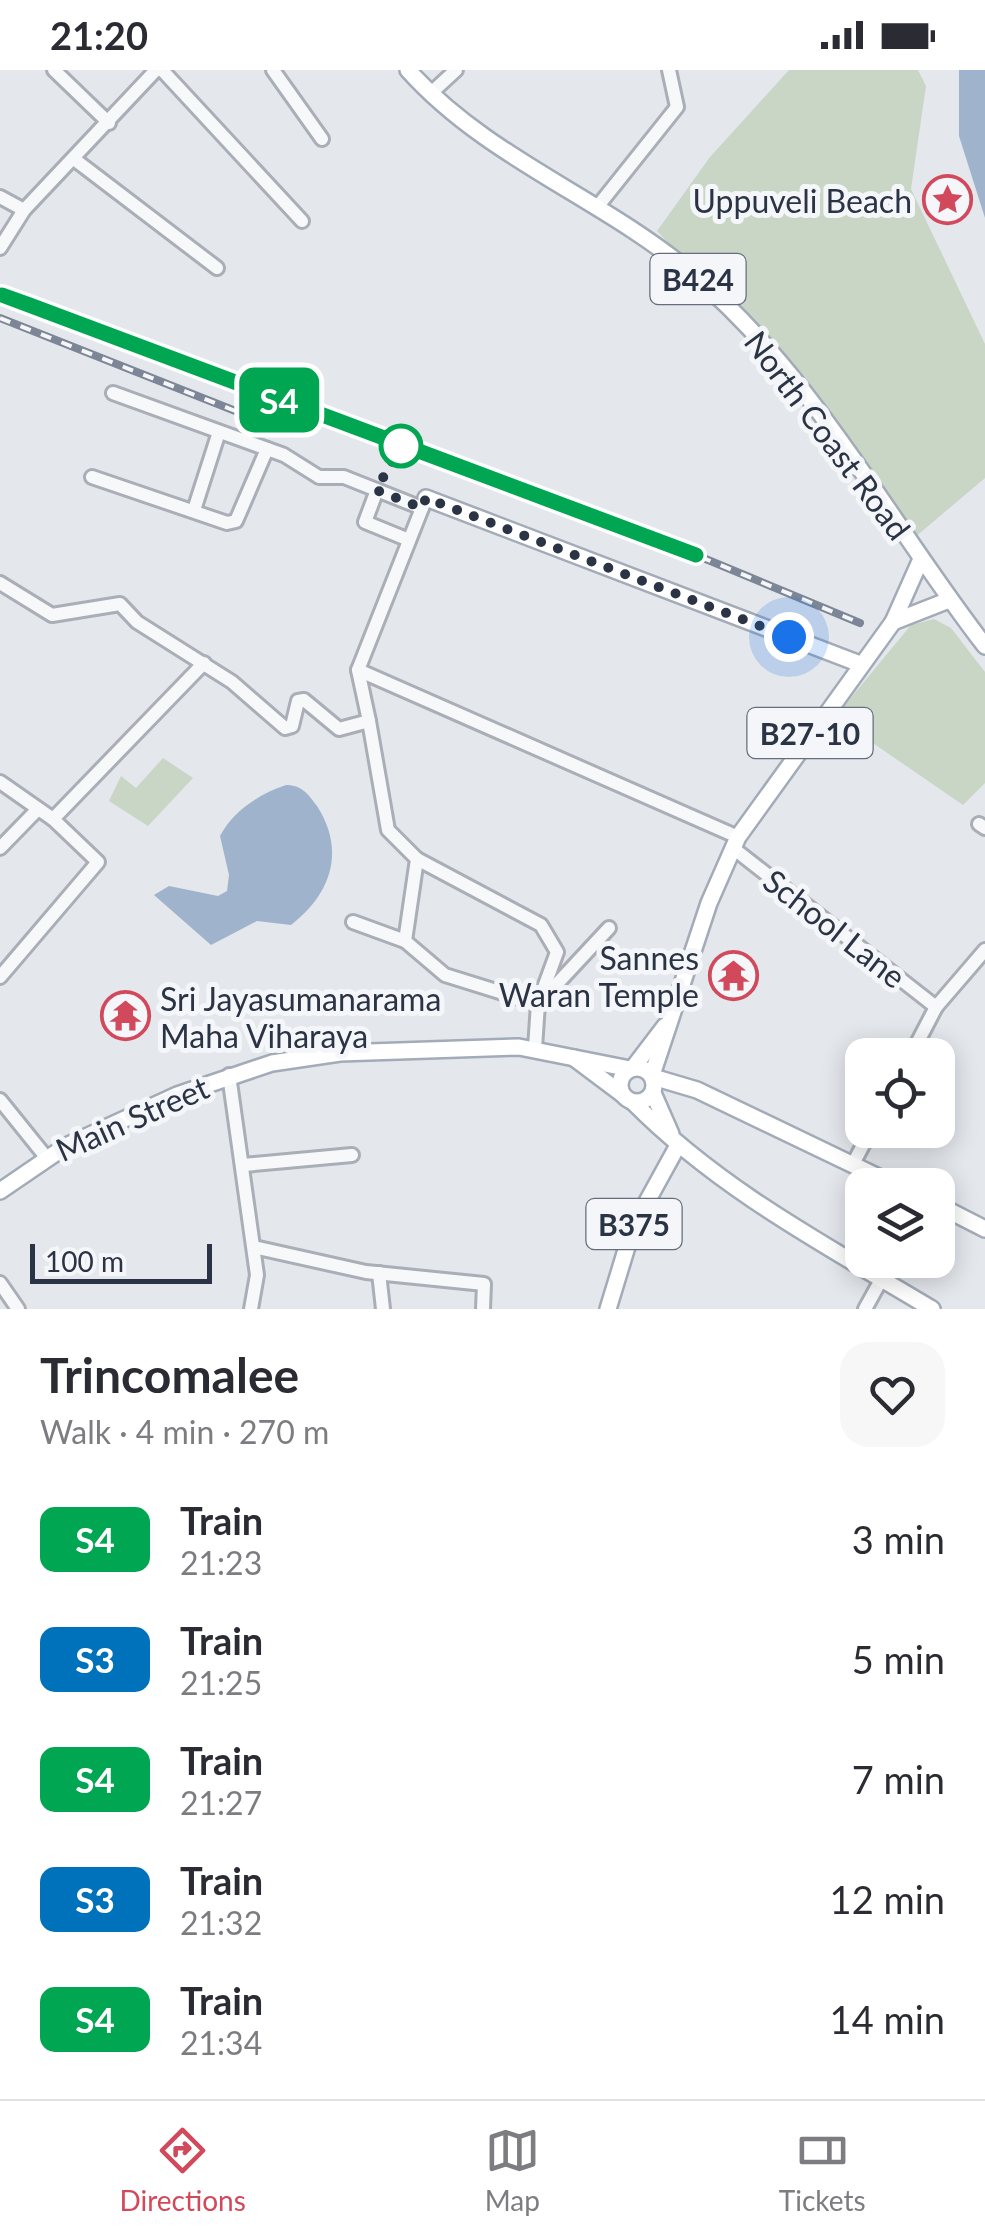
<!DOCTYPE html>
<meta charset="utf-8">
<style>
:root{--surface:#fff;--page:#f7f7f7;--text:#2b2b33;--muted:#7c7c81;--line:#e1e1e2;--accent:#d1495b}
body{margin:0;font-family:Lato,sans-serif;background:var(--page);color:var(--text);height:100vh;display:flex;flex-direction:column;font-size:38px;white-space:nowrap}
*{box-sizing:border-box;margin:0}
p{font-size:32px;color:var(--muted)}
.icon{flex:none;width:55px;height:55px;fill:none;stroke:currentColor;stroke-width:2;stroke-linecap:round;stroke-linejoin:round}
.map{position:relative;height:1239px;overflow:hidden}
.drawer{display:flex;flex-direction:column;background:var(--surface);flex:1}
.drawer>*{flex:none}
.badge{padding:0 20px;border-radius:15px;font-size:35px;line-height:65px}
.tools{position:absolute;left:845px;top:968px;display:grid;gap:20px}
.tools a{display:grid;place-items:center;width:110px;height:110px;border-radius:20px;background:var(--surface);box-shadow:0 5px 25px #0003;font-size:50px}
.scale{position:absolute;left:30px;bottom:25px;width:182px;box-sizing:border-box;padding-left:10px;border:5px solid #2b3445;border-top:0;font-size:28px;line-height:35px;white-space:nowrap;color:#2b3445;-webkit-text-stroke:8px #f4f6f9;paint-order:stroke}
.you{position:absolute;width:50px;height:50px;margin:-25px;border:8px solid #fff;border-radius:50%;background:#1a73e8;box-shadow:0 0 0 15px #1a73e833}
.map>.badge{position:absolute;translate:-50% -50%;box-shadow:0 0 0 5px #fff}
.round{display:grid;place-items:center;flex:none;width:105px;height:105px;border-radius:30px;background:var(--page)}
.overview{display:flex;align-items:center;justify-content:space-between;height:170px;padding:0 40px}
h1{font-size:48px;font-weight:700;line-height:75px}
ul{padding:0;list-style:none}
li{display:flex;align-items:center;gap:30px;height:120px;padding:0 40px}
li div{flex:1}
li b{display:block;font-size:38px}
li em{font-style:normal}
li .badge{min-width:110px;font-weight:700;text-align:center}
.status{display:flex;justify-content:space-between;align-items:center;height:70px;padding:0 50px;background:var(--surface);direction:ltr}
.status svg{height:28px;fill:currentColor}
.tabs{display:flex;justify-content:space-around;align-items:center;height:140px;border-top:2px solid var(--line);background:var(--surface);font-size:28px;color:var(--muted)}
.tabs a{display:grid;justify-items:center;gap:5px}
.tabs .selected{color:var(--accent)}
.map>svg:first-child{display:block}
.green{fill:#c9d6c5}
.water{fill:#9fb4cc}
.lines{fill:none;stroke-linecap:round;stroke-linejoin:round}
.minor-casing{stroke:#a9aeb7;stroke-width:18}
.major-casing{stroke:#a3abb8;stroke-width:20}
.minor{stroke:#f7f8fa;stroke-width:12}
.major{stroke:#fff;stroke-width:15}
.rail-casing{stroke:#7d8696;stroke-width:8}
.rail{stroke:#f4f6f9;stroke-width:4;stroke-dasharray:11;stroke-linecap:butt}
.line-casing{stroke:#fff;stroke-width:22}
.line{stroke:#00a651;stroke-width:15}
.walk{stroke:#2b3445;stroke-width:10;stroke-dasharray:0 18}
.stop-dot{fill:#fff;stroke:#00a651;stroke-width:5}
.labels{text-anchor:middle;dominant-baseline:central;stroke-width:10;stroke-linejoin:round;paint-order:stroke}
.shield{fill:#f4f6f9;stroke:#676e7b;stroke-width:2.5}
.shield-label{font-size:30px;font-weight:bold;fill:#2b3445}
.poi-label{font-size:32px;fill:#2b3445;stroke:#f4f6f9;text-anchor:end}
.street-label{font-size:32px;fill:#2b3445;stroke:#f4f6f9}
</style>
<div class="status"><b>21:20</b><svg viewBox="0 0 49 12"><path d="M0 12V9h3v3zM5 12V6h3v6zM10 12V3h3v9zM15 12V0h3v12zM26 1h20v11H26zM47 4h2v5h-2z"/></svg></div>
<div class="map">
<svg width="985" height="1239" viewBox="0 0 985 1239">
<rect width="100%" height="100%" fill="#e4e7ec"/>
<!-- green -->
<g class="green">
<path d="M 789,0 L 918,0 L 926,16 L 911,119 L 985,274 L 985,408 L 914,468 L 834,350 L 657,161 L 710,87 Z"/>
<path d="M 934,549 L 951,558 L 985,602 L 985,713 L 963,735 L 835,647 L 911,555 Z"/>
<path d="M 163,688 L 193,708 L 148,756 L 109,731 L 121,706 L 136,718 Z"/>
</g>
<!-- water -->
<g class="water">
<path d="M 959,0 L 985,0 L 985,148 L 959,66 Z"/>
<path d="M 286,715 C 302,715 308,724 317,736 C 346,781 331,824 291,855 L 257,851 L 211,875 L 154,825 L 169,816 L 218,826 L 227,821 L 229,805 L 220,766 C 233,741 259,724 286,715 Z"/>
</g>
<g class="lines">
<defs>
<g id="minor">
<path d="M 54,0 L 109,53"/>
<path d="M 162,0 L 302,151"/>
<path d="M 273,0 L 322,69"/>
<path d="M 430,24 L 456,0"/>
<path d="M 74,89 L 217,198"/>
<path d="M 0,127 L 24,140"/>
<path d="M 598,136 L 677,37 L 669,0"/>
<path d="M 0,178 L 24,140 L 156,0"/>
<path d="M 113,323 L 284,385 L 319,407 L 344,407 L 422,438"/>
<path d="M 92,407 L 227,453 L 236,451 L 267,379"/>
<path d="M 377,420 L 365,452 L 409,470"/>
<path d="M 426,428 L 358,600 L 738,767"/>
<path d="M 194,440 L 219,362"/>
<path d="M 0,513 L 52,545 L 120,534 L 137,552 L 232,612 L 285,658 L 292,656 L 298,631 L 304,630 L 339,659 L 369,651 L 358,600"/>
<path d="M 369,651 L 388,760 L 417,789 L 405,871"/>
<path d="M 0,712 L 53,749"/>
<path d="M 979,754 L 985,758"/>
<path d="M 0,778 L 38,739"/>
<path d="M 733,778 L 936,937"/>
<path d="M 417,789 L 541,855 L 557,882 L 538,934"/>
<path d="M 353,852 L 405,871 L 445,905 L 538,934 L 535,978"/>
<path d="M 0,907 L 98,792 L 53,749 L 204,593"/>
<path d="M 542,930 L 609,858"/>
<path d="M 911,985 L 936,937 L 985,880"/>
<path d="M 229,1005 L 257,1205 L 251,1239"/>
<path d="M 0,1030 L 46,1087"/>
<path d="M 853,1094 L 871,1060"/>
<path d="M 244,1095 L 352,1085"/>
<path d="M 254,1177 L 366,1202 L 484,1214 L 483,1239"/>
<path d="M 379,1203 L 383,1239"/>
<path d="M 0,1213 L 18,1239"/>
<path d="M 865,1239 L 881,1210"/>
</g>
<g id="major">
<path d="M 408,0 C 487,88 600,127 690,202 C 812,303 889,452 985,576"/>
<path d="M 426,428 L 860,594"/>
<path d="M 893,552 L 949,530"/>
<path d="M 574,988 L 622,1024"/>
<circle cx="637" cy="1015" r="17"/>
<path d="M 633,998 L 665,956"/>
<path d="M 652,1005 L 709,833 L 738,767 L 893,552 L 921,489"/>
<path d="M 653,1007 L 697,1020 L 895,1115"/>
<path d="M 653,1023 L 671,1064"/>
<path d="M 633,1032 C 720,1120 827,1176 932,1239"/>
<path d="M 0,1121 L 66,1076 L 177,1025 L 272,993 L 340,983 L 519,977 L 630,999"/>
<path d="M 938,1135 L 985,1159"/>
<path d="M 608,1239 L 633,1157 L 677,1077"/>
</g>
</defs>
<!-- minor casing -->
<use href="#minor" class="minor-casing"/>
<!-- major casing -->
<use href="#major" class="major-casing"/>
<!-- minor -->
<use href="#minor" class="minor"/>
<!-- major -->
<use href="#major" class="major"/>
<defs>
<g id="rail">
<path d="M 0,224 L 696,485 L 860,553"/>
<path d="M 0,248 L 291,363"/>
</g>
</defs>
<!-- rail casing -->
<use href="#rail" class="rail-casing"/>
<!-- rail -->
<use href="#rail" class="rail"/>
</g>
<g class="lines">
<defs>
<path id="line" d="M 2,225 L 30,235 L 696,485 Z"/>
</defs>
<!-- line casing -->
<use href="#line" class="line-casing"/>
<!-- line -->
<use href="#line" class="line"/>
<!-- walk -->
<path class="walk" d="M 401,376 L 376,420 L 422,438 L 426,428 L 789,567"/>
</g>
<!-- icons -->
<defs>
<symbol id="sight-ring" viewBox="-11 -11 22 22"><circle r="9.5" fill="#f4f6f9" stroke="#d1495b" stroke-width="1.5"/><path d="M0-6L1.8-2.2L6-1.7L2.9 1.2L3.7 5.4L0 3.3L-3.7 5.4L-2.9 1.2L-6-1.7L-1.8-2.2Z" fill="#d1495b"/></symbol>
<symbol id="temple-ring" viewBox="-11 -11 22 22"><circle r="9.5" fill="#f4f6f9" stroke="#d1495b" stroke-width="1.5"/><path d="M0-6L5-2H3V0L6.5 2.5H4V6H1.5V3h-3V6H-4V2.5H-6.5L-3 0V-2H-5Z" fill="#d1495b"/></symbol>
</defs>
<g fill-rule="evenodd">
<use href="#sight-ring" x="920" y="102" width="55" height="55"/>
<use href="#temple-ring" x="706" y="878" width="55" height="55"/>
<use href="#temple-ring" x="98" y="918" width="55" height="55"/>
</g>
<!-- markers -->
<circle class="stop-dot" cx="401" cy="376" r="20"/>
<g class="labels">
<!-- shield labels -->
<g class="shield">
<rect x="650.5" y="184" width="95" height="50" rx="8"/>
<rect x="747.5" y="638" width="125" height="50" rx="8"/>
<rect x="586.5" y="1129" width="95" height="50" rx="8"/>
</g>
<g class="shield-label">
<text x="698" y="209">B424</text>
<text x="810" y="663">B27-10</text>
<text x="634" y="1154">B375</text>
</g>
<!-- poi labels -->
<g class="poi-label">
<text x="912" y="130">Uppuveli Beach</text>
<text x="699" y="887">Sannes<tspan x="699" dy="37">Waran Temple</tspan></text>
<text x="160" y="928" text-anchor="start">Sri Jayasumanarama<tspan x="160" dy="37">Maha Viharaya</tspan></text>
</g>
<!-- street labels -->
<g class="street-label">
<text transform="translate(828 365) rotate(53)">North Coast Road</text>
<text transform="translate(835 858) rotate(38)">School Lane</text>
<text transform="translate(132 1048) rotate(-24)">Main Street</text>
</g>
</g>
</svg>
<div class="tools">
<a><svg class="icon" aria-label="locate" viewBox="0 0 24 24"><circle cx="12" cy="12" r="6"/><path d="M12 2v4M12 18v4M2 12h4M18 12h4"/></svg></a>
<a><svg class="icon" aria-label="layers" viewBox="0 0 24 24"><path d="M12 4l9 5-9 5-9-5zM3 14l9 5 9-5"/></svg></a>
</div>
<div class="scale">100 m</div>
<div class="you" style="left:789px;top:567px"></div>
<b class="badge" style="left:279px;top:330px;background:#00a651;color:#fff">S4</b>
</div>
<section class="drawer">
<div class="overview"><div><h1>Trincomalee</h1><p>Walk · 4 min · 270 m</p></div><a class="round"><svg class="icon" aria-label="heart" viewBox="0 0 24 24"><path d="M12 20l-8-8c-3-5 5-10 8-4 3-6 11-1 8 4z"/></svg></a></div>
<ul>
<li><span class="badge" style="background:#00a651;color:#fff">S4</span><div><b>Train</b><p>21:23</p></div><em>3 min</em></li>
<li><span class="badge" style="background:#0072bc;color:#fff">S3</span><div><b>Train</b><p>21:25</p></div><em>5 min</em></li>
<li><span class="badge" style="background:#00a651;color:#fff">S4</span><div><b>Train</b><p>21:27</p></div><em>7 min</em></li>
<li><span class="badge" style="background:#0072bc;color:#fff">S3</span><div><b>Train</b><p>21:32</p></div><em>12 min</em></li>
<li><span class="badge" style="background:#00a651;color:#fff">S4</span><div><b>Train</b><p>21:34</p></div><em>14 min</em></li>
</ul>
</section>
<nav class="tabs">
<a class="selected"><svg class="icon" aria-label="directions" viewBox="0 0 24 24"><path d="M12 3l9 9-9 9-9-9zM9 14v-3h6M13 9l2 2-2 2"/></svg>Directions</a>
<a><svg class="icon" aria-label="map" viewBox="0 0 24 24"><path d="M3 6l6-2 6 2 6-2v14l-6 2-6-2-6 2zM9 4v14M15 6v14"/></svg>Map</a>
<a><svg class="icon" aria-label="tickets" viewBox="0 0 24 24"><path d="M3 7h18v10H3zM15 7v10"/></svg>Tickets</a>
</nav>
